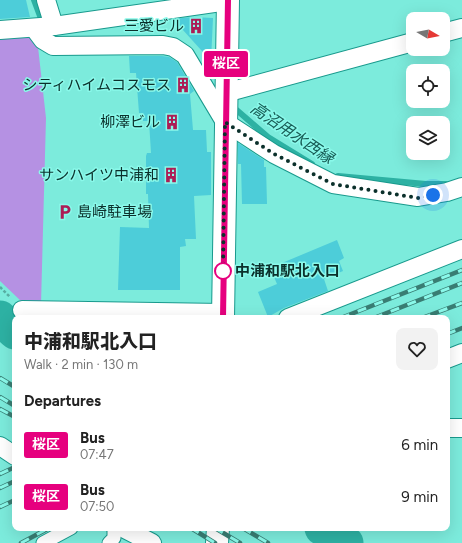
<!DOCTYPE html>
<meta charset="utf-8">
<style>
:root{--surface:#fff;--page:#f2f2f2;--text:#222;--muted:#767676}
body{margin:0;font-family:Figtree,"Noto Sans JP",sans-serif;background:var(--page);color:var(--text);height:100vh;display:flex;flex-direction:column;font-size:15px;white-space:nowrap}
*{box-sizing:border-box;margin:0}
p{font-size:13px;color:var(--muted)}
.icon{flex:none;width:22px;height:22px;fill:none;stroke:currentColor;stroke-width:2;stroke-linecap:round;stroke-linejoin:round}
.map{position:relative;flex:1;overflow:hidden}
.sheet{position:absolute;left:12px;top:315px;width:438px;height:216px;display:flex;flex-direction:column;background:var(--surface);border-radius:8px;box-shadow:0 4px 16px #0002}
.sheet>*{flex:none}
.badge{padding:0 8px;border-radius:3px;font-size:14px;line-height:26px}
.needle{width:26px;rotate:100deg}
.controls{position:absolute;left:406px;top:12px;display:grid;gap:8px}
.controls a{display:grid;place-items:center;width:44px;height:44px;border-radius:8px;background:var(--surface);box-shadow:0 4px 16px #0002;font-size:20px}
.you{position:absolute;width:20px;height:20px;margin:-10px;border:3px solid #fff;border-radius:50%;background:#1a73e8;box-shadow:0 0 0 6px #1a73e833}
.map>.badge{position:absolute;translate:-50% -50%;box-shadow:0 0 0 2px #fff}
h2{padding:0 12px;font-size:15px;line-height:36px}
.round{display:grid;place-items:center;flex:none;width:42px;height:42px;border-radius:8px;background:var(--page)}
.headline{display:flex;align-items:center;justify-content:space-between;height:68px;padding:0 12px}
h1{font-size:19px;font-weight:800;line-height:30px}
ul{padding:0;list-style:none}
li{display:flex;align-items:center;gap:12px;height:52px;padding:0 12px}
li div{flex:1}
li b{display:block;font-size:15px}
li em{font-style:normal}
li .badge{min-width:44px;font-weight:700;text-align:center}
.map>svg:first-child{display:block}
.green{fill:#b591e3}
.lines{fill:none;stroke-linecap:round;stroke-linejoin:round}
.stream{stroke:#2db1a3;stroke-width:6}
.river{stroke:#2db1a3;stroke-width:35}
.building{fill:#4dcdd9}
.pedestrian-casing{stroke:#199a8d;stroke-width:15}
.minor-casing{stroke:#199a8d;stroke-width:20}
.tertiary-casing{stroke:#199a8d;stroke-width:24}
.path{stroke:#57ada2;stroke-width:2.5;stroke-dasharray:3 2;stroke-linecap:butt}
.pedestrian{stroke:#fff;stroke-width:13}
.minor{stroke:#fff;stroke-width:18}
.tertiary{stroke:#fff;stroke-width:22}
.rail-casing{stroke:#397d73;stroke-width:4.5}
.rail{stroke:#8af9ea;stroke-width:3;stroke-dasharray:9;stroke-linecap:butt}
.line-casing{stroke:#fff;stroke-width:9}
.line{stroke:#e6007e;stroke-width:6}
.walk{stroke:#0b302b;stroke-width:4;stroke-dasharray:0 7.2}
.stop-dot{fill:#fff;stroke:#e6007e;stroke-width:2}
.labels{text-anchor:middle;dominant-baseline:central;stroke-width:3;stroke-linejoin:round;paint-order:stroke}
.poi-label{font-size:15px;fill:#0b302b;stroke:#8af9ea;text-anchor:end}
.stop-label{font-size:15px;font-weight:bold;fill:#0b302b;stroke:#8af9ea;text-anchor:start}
.water-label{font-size:16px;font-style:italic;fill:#185d56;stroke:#8af9ea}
</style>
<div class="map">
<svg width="462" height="543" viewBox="0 0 462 543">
<rect width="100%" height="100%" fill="#7cebdc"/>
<!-- green -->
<path class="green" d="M 30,34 L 38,47 L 46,118 L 41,304 L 22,302 L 0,281 L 0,36 Z"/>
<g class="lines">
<!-- stream -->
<g class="stream">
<path d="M 34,0 L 43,24"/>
<path d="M 232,106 L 268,137 L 312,164"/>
<path d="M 338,176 L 426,184 L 446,184"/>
</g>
<!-- river -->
<g class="river">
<path d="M 0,318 L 15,332"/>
<path d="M 322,528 L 346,543"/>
</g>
</g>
<!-- building -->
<g class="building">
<path d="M 0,0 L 26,0 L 30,17 L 0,19 Z"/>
<path d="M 192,17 L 213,18 L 211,61 L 173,19 Z"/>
<path d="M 129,56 L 162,56 L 169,57 L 177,62 L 194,91 L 190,94 L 193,130 L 206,130 L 207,152 L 211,152 L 211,195 L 194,196 L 196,239 L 185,239 L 186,246 L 180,247 L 180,290 L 118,290 L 120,227 L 149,228 L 148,194 L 146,194 L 146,156 L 147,153 L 151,153 L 149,121 L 143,121 L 142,113 L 139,113 L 136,73 L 130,73 Z"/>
<path d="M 238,143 L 264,160 L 264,167 L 266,167 L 267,204 L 242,204 L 241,164 L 238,164 Z"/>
<path d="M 337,240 L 344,258 L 339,261 L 343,271 L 324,279 L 328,291 L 284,308 L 268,317 L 258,292 L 277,284 L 270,268 Z"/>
</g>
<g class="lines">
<defs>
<g id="pedestrian">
<path d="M 43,543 L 71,528"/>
<path d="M 109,543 L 114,538 L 114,529 L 113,528"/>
</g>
<g id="minor">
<path d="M 46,0 L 54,26"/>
<path d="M 34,28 L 43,40 L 53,46 L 163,45 L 173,47 L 185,55 L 225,122 L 274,154 L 333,184 L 418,197 L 447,192 L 462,187"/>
<path d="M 0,30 L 54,26 L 228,1"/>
<path d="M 443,33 L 462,28"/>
<path d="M 225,93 L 413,42"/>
<path d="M 22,310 L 223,313"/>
<path d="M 288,318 L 462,249"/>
<path d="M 447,359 L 462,353"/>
<path d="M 447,428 L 462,428"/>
<path d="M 0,446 L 15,456"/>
<path d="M 123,528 L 152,543"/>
</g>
<g id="tertiary">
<path d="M 223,318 L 228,0"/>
<path d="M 217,543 L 218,528"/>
</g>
</defs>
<!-- pedestrian casing -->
<use href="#pedestrian" class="pedestrian-casing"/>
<!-- minor casing -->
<use href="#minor" class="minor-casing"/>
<!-- tertiary casing -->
<use href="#tertiary" class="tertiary-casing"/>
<!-- path -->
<path class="path" d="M 0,287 L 10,297"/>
<!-- pedestrian -->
<use href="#pedestrian" class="pedestrian"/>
<!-- minor -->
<use href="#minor" class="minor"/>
<!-- tertiary -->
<use href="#tertiary" class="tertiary"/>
<defs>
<g id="rail">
<path d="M 341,318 L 462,270"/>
<path d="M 374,318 L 462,283"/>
<path d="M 422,318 L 462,303"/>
<path d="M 447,334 L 462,328"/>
<path d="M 0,378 L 15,387"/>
<path d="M 0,397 L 15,406"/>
<path d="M 0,409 L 15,417"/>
<path d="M 0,474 L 15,467"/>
<path d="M 0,488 L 15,481"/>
<path d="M 0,507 L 15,500"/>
<path d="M 191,528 L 215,543"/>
<path d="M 215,528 L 240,543"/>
<path d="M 243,528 L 268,543"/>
<path d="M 21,543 L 49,528"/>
</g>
</defs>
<!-- rail casing -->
<use href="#rail" class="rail-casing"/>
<!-- rail -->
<use href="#rail" class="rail"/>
</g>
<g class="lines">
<defs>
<path id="line" d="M 223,318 L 228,0"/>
</defs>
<!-- line casing -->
<use href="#line" class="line-casing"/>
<!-- line -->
<use href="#line" class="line"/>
<!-- walk -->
<path class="walk" d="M 223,271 L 225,122 L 274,154 L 333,184 L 418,198 L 433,195"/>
</g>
<!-- icons -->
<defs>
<symbol id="building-bare" viewBox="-9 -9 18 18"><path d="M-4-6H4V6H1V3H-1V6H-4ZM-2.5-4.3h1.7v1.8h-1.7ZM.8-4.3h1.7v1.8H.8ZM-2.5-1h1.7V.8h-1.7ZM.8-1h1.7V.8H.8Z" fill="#ac1c55" stroke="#8af9ea" stroke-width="2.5" paint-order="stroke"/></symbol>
<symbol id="parking-bare" viewBox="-9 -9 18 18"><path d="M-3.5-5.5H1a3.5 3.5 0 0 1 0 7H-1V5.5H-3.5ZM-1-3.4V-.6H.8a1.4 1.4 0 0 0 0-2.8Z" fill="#ac1c55" stroke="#8af9ea" stroke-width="2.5" paint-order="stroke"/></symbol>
</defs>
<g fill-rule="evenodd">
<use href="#building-bare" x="185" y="15" width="22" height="22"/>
<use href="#building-bare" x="172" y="74" width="22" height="22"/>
<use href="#building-bare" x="161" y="111" width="22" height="22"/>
<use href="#building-bare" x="160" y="164" width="22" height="22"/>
<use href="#parking-bare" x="54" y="201" width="22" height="22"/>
</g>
<!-- markers -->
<circle class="stop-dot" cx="223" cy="271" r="8"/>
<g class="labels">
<!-- poi labels -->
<g class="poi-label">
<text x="184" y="26">三愛ビル</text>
<text x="171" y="85">シティハイムコスモス</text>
<text x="160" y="122">柳澤ビル</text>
<text x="159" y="175">サンハイツ中浦和</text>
<text x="77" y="212" text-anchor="start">島崎駐車場</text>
</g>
<!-- stop labels -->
<g class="stop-label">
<text x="235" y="271">中浦和駅北入口</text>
</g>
<!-- water labels -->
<g class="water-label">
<text transform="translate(292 133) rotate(34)">高沼用水西縁</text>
</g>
</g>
</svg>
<div class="controls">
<a><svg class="needle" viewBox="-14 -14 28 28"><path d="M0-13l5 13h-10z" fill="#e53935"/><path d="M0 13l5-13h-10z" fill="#767676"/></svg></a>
<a><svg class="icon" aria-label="locate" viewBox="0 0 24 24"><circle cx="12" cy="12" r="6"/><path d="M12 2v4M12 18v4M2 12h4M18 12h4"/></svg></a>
<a><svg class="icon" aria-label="layers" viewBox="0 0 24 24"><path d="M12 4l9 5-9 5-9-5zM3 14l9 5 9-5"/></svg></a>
</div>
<div class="you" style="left:433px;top:195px"></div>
<b class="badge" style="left:226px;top:64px;background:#e6007e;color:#fff">桜区</b>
<section class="sheet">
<div class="headline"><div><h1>中浦和駅北入口</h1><p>Walk · 2 min · 130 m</p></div><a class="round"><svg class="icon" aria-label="heart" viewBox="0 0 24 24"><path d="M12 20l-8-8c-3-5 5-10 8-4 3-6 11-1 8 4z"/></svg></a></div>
<h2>Departures</h2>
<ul>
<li><span class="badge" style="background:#e6007e;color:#fff">桜区</span><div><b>Bus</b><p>07:47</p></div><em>6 min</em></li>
<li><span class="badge" style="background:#e6007e;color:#fff">桜区</span><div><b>Bus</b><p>07:50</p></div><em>9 min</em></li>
</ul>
</section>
</div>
